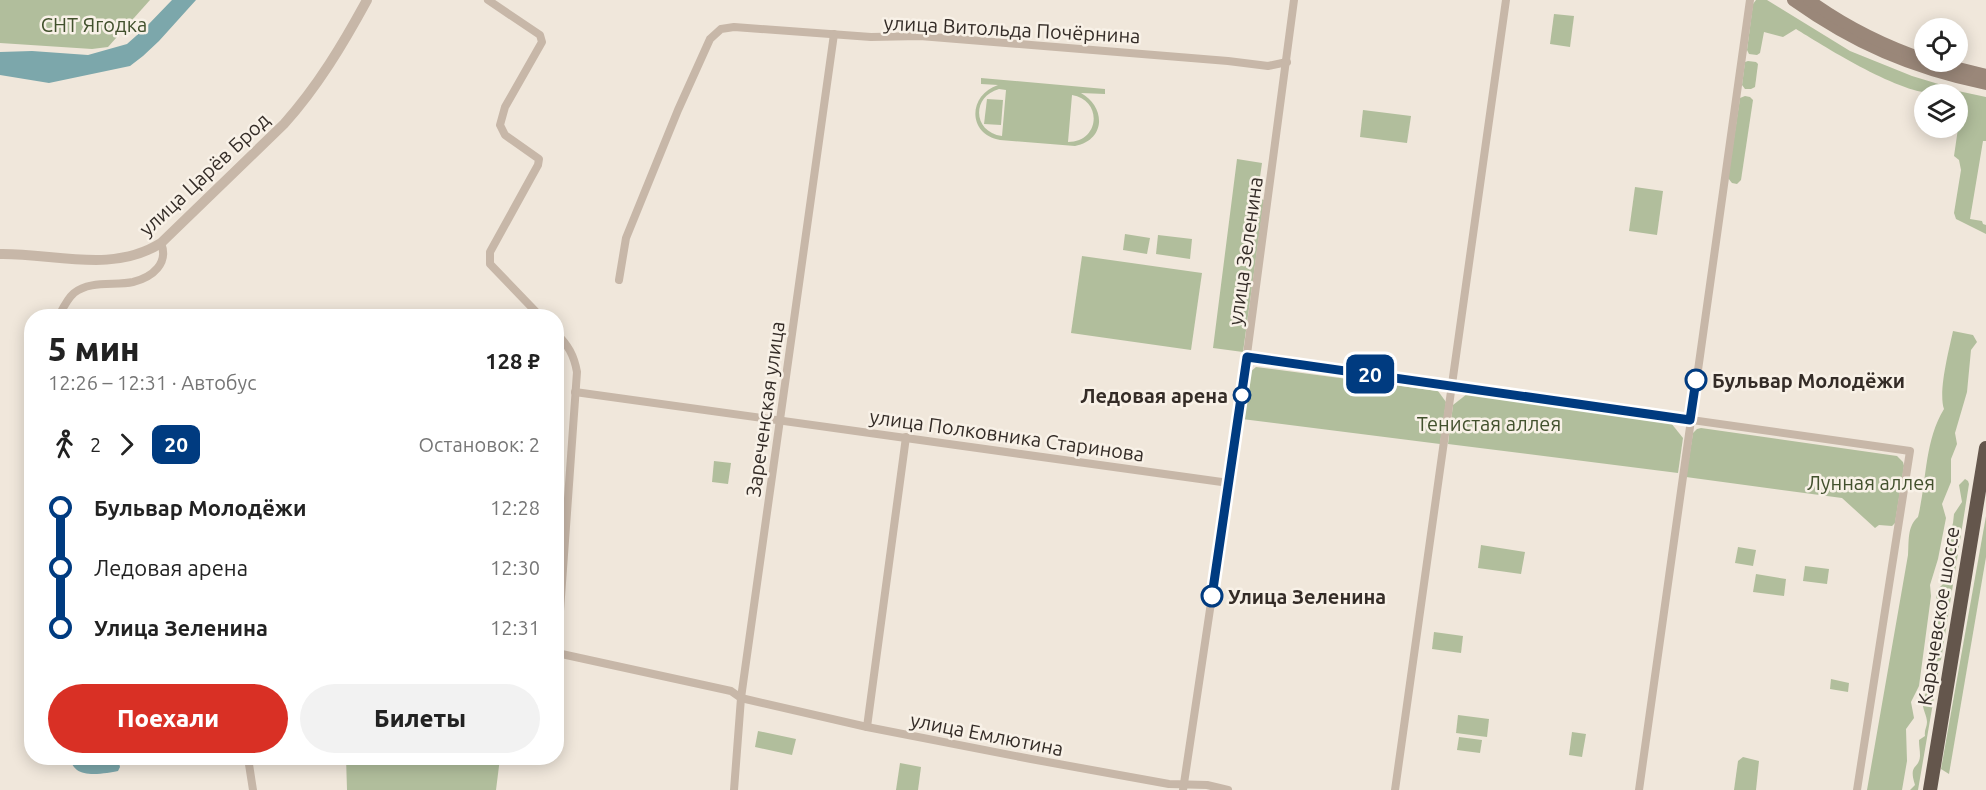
<!DOCTYPE html>
<html lang="ru">
<meta charset="utf-8">
<style>
:root{--surface:#fff;--page:#f2f2f2;--text:#222;--muted:#767676;--accent:#d93025}
body{margin:0;font-family:Ubuntu,sans-serif;background:var(--page);color:var(--text);height:100vh;display:flex;flex-direction:column;font-size:22px;white-space:nowrap}
*{box-sizing:border-box;margin:0}
p{font-size:20px;color:var(--muted)}
.icon{flex:none;width:33px;height:33px;fill:none;stroke:currentColor;stroke-width:2;stroke-linecap:round;stroke-linejoin:round}
.map{position:relative;flex:1;overflow:hidden}
.sheet{position:absolute;left:24px;top:309px;width:540px;height:456px;display:flex;flex-direction:column;background:var(--surface);border-radius:24px;box-shadow:0 3px 15px #0003}
.sheet>*{flex:none}
.badge{padding:0 12px;border-radius:9px;font-size:21px;line-height:39px}
.fabs{position:absolute;left:1914px;top:18px;display:grid;gap:12px}
.fabs a{display:grid;place-items:center;width:54px;height:54px;border-radius:50%;background:var(--surface);box-shadow:0 3px 15px #0003;font-size:30px}
.map>.badge{position:absolute;translate:-50% -50%;box-shadow:0 0 0 3px #fff}
.legs{display:flex;align-items:center;gap:9px;height:66px;padding:0 24px;font-size:20px}
.legs p{margin-inline-start:auto}
.head{display:flex;align-items:center;justify-content:space-between;height:102px;padding:0 24px}
h1{font-size:33px;font-weight:800;line-height:45px}
.action{display:flex;gap:12px;margin-top:auto;padding:12px 24px}
.action a{flex:1;height:69px;border-radius:36px;background:var(--accent);color:#fff;font-size:24px;font-weight:800;line-height:69px;text-align:center}
.action a+a{background:var(--page);color:var(--text)}
ul{padding:0 24px;list-style:none}
li{display:flex;align-items:center;gap:21px;height:60px;font-size:22px}
li i{display:grid;place-items:center;width:9px;height:100%;margin:0 8px;background:currentColor}
li i::after{content:'';width:15px;height:15px;margin:-8px;border:4px solid;border-radius:50%;background:var(--surface)}
li p{margin-inline-start:auto}
li:first-child i{background:linear-gradient(#0000 50%,currentColor 0)}
li:last-child i{background:linear-gradient(currentColor 50%,#0000 0)}
.map>svg:first-child{display:block}
.green{fill:#b1be9c;fill-rule:evenodd}
.water{fill:#7ca7ab}
.lines{fill:none;stroke-linecap:round;stroke-linejoin:round}
.minor{stroke:#c7b7a8;stroke-width:8}
.tertiary{stroke:#c7b7a8;stroke-width:10}
.secondary{stroke:#9a8779;stroke-width:12}
.trunk{stroke:#64564c;stroke-width:14}
.line-1-casing{stroke:#fff;stroke-width:14}
.line-1{stroke:#003b80;stroke-width:9}
.stop-1-dot{fill:#fff;stroke:#003b80;stroke-width:3}
.labels{text-anchor:middle;dominant-baseline:central;stroke-width:5;stroke-linejoin:round;paint-order:stroke}
.park-label{font-size:20px;fill:#42512d;stroke:#f8f1e7}
.street-label{font-size:20px;fill:#342c27;stroke:#f8f1e7}
.stop-label{font-size:20px;font-weight:bold;fill:#342c27;stroke:#f8f1e7;text-anchor:start}
</style>
<div class="map">
<svg width="1986" height="790" viewBox="0 0 1986 790">
<rect width="100%" height="100%" fill="#f0e7db"/>
<!-- green -->
<g class="green">
<path d="M 0,0 L 150,0 L 108,47 L 92,49 L 0,43 Z"/>
<path d="M 1756,0 L 1767,0 L 1850,51 L 1912,76 L 1945,86 L 1943,91 C 1916,105 1822,45 1796,29 L 1783,37 L 1764,32 L 1760,53 L 1757,55 L 1749,54 L 1747,50 L 1753,4 Z"/>
<path d="M 1554,14 L 1574,16 L 1570,47 L 1550,44 Z"/>
<path d="M 1748,61 L 1756,62 L 1758,64 L 1755,87 L 1751,89 L 1745,89 L 1742,85 L 1745,62 Z"/>
<path d="M 981,78 L 1105,89 L 1105,94 L 1081,93 C 1106,107 1106,140 1075,146 L 1000,140 C 967,134 968,95 998,85 L 981,84 ZM 999,89 L 1006,90 L 1002,136 C 973,132 971,97 999,89 ZM 1072,95 C 1103,100 1100,142 1068,142 Z"/>
<path d="M 1958,91 L 1986,97 L 1986,141 L 1983,141 L 1970,219 L 1982,221 L 1983,224 L 1986,225 L 1986,234 L 1956,219 L 1954,213 L 1961,170 L 1959,160 L 1954,156 L 1961,108 L 1958,106 Z"/>
<path d="M 1745,96 L 1750,97 L 1753,100 L 1741,180 L 1737,184 L 1732,183 L 1728,178 L 1740,98 Z"/>
<path d="M 987,99 L 1003,100 L 1001,125 L 984,124 Z"/>
<path d="M 1363,110 L 1411,116 L 1407,143 L 1360,137 Z"/>
<path d="M 1237,159 L 1262,163 L 1257,198 L 1264,200 L 1243,352 L 1213,348 Z"/>
<path d="M 1635,187 L 1663,191 L 1657,235 L 1629,231 Z"/>
<path d="M 1125,234 L 1150,238 L 1147,254 L 1123,250 Z"/>
<path d="M 1158,235 L 1192,239 L 1190,259 L 1156,254 Z"/>
<path d="M 1082,256 L 1202,273 L 1191,350 L 1071,333 Z"/>
<path d="M 1953,331 L 1973,335 L 1977,342 L 1971,350 L 1967,392 L 1955,433 L 1957,444 L 1951,459 L 1951,482 L 1942,504 L 1946,518 L 1938,559 L 1930,585 L 1931,596 L 1919,686 L 1911,702 L 1914,718 L 1906,729 L 1907,761 L 1902,790 L 1867,790 L 1908,555 C 1909,542 1907,526 1918,517 C 1927,481 1924,442 1944,409 C 1938,392 1949,350 1953,331 Z"/>
<path d="M 1256,367 L 1438,391 L 1446,402 L 1440,444 L 1242,419 L 1248,377 L 1250,372 Z"/>
<path d="M 1467,394 L 1671,423 L 1683,438 L 1678,473 L 1448,444 L 1453,405 Z"/>
<path d="M 1701,428 L 1897,456 L 1903,462 L 1904,466 L 1895,523 L 1892,526 L 1879,525 L 1875,528 L 1842,498 L 1686,477 L 1693,433 L 1697,429 Z"/>
<path d="M 714,461 L 731,463 L 728,484 L 712,482 Z"/>
<path d="M 1965,479 L 1968,481 L 1969,484 L 1941,660 L 1936,662 L 1932,658 L 1937,638 L 1938,622 L 1941,608 L 1936,597 L 1936,591 L 1949,578 L 1951,570 L 1945,550 L 1953,523 L 1954,514 L 1962,502 L 1959,485 Z"/>
<path d="M 1986,516 L 1986,557 L 1949,774 L 1941,769 Z"/>
<path d="M 1481,545 L 1525,552 L 1521,574 L 1478,568 Z"/>
<path d="M 1738,547 L 1756,550 L 1753,566 L 1735,563 Z"/>
<path d="M 1805,566 L 1829,569 L 1827,584 L 1803,581 Z"/>
<path d="M 1756,574 L 1786,579 L 1784,596 L 1753,592 Z"/>
<path d="M 1434,632 L 1463,636 L 1461,653 L 1432,649 Z"/>
<path d="M 1938,667 L 1939,668 L 1918,790 L 1910,790 L 1915,785 C 1908,763 1919,770 1920,756 C 1920,750 1919,746 1919,740 L 1925,736 C 1924,730 1927,727 1927,722 C 1927,715 1922,709 1923,702 C 1925,690 1933,682 1933,670 Z"/>
<path d="M 1831,679 L 1849,683 L 1848,692 L 1830,689 Z"/>
<path d="M 1458,715 L 1489,719 L 1487,737 L 1456,733 Z"/>
<path d="M 758,731 L 796,739 L 792,755 L 755,747 Z"/>
<path d="M 1572,732 L 1586,734 L 1582,757 L 1569,755 Z"/>
<path d="M 1459,737 L 1482,740 L 1480,753 L 1457,750 Z"/>
<path d="M 1743,757 L 1759,761 L 1756,790 L 1734,790 L 1738,761 Z"/>
<path d="M 346,758 L 500,758 L 496,790 L 347,790 Z"/>
<path d="M 900,763 L 921,767 L 918,790 L 896,790 Z"/>
</g>
<!-- water -->
<g class="water">
<path d="M 172,0 L 196,0 L 159,41 L 143,56 L 130,66 L 49,83 L 0,75 L 0,52 L 32,51 L 88,55 L 127,44 L 145,28 Z"/>
<path d="M 68,758 L 118,758 L 120,767 L 118,771 C 108,773 86,777 77,770 C 74,768 70,761 68,758 Z"/>
</g>
<g class="lines">
<!-- minor -->
<g class="minor">
<path d="M 488,0 L 540,35 L 542,42 L 505,107 L 500,125 L 505,135 L 539,159 L 538,165 L 490,252 L 490,264 L 540,316"/>
<path d="M 619,280 L 626,238 L 678,110 L 710,39 L 721,29 L 734,27 L 871,37 L 920,36 L 1228,61 L 1268,66 L 1287,62"/>
<path d="M 59,316 C 63,308 67,299 74,293 C 90,280 115,286 133,282 C 153,277 169,263 161,243"/>
<path d="M 556,333 C 568,345 574,355 577,372 L 557,653 L 731,691 L 741,698 L 867,727 L 1031,759 L 1169,784 L 1207,785 L 1228,790"/>
<path d="M 1247,357 L 1910,451 L 1857,790"/>
<path d="M 575,392 L 1229,483"/>
<path d="M 867,727 L 906,437"/>
<path d="M 248,758 L 253,790"/>
<path d="M 734,790 L 741,698 L 834,34"/>
<path d="M 1183,790 L 1238,422 L 1294,0"/>
<path d="M 1395,790 L 1506,0"/>
<path d="M 1639,790 L 1750,0"/>
</g>
<!-- tertiary -->
<path class="tertiary" d="M 0,254 C 54,253 112,274 161,243 L 284,124 C 318,86 343,44 367,0"/>
<!-- secondary -->
<g class="secondary">
<path d="M 1793,0 C 1855,44 1911,68 1986,84"/>
<path d="M 1809,0 C 1845,26 1883,45 1924,59"/>
<path d="M 1934,62 L 1986,75"/>
</g>
<!-- trunk -->
<path class="trunk" d="M 1930,790 L 1986,448"/>
</g>
<g class="lines">
<defs>
<path id="line-1" d="M 1212,596 L 1247,357 L 1690,420 L 1696,380"/>
</defs>
<!-- line-1 casing -->
<use href="#line-1" class="line-1-casing"/>
<!-- line-1 -->
<use href="#line-1" class="line-1"/>
</g>
<!-- markers -->
<g class="stop-1-dot">
<circle cx="1696" cy="380" r="10"/>
<circle cx="1242" cy="395" r="8"/>
<circle cx="1212" cy="596" r="10"/>
</g>
<g class="labels">
<!-- park labels -->
<g class="park-label">
<text x="94" y="24">СНТ Ягодка</text>
<text x="1489" y="423">Тенистая аллея</text>
<text x="1871" y="482">Лунная аллея</text>
</g>
<!-- street labels -->
<g class="street-label">
<text transform="translate(1012 29) rotate(3)">улица Витольда Почёрнина</text>
<text transform="translate(204 174) rotate(-43)">улица Царёв Брод</text>
<text transform="translate(1245 251) rotate(-82)">улица Зеленина</text>
<text transform="translate(765 409) rotate(-82)">Зареченская улица</text>
<text transform="translate(1007 435) rotate(8)">улица Полковника Старинова</text>
<text transform="translate(1938 616) rotate(-81)">Карачевское шоссе</text>
<text transform="translate(987 734) rotate(11)">улица Емлютина</text>
</g>
<!-- stop labels -->
<g class="stop-label">
<text x="1712" y="380">Бульвар Молодёжи</text>
<text x="1228" y="395" text-anchor="end">Ледовая арена</text>
<text x="1228" y="596">Улица Зеленина</text>
</g>
</g>
</svg>
<div class="fabs">
<a><svg class="icon" aria-label="locate" viewBox="0 0 24 24"><circle cx="12" cy="12" r="6"/><path d="M12 2v4M12 18v4M2 12h4M18 12h4"/></svg></a>
<a><svg class="icon" aria-label="layers" viewBox="0 0 24 24"><path d="M12 4l9 5-9 5-9-5zM3 14l9 5 9-5"/></svg></a>
</div>
<b class="badge" style="left:1370px;top:374px;background:#003b80;color:#fff">20</b>
<section class="sheet">
<div class="head"><div><h1>5 мин</h1><p>12:26 – 12:31 · Автобус</p></div><b>128 ₽</b></div>
<div class="legs"><svg class="icon" aria-label="walk" viewBox="0 0 24 24"><circle cx="13" cy="4" r="2"/><path d="M13 8l-2 6 4 7M11 14l-3 7M7 12l3-4h3l4 4"/></svg>2<svg class="icon" aria-label="forward" viewBox="0 0 24 24"><path d="M9 5l7 7-7 7"/></svg><b class="badge" style="background:#003b80;color:#fff">20</b><p>Остановок: 2</p></div>
<ul>
<li><i style="color:#003b80"></i><b>Бульвар Молодёжи</b><p>12:28</p></li>
<li><i style="color:#003b80"></i><span>Ледовая арена</span><p>12:30</p></li>
<li><i style="color:#003b80"></i><b>Улица Зеленина</b><p>12:31</p></li>
</ul>
<div class="action"><a>Поехали</a><a>Билеты</a></div>
</section>
</div>
